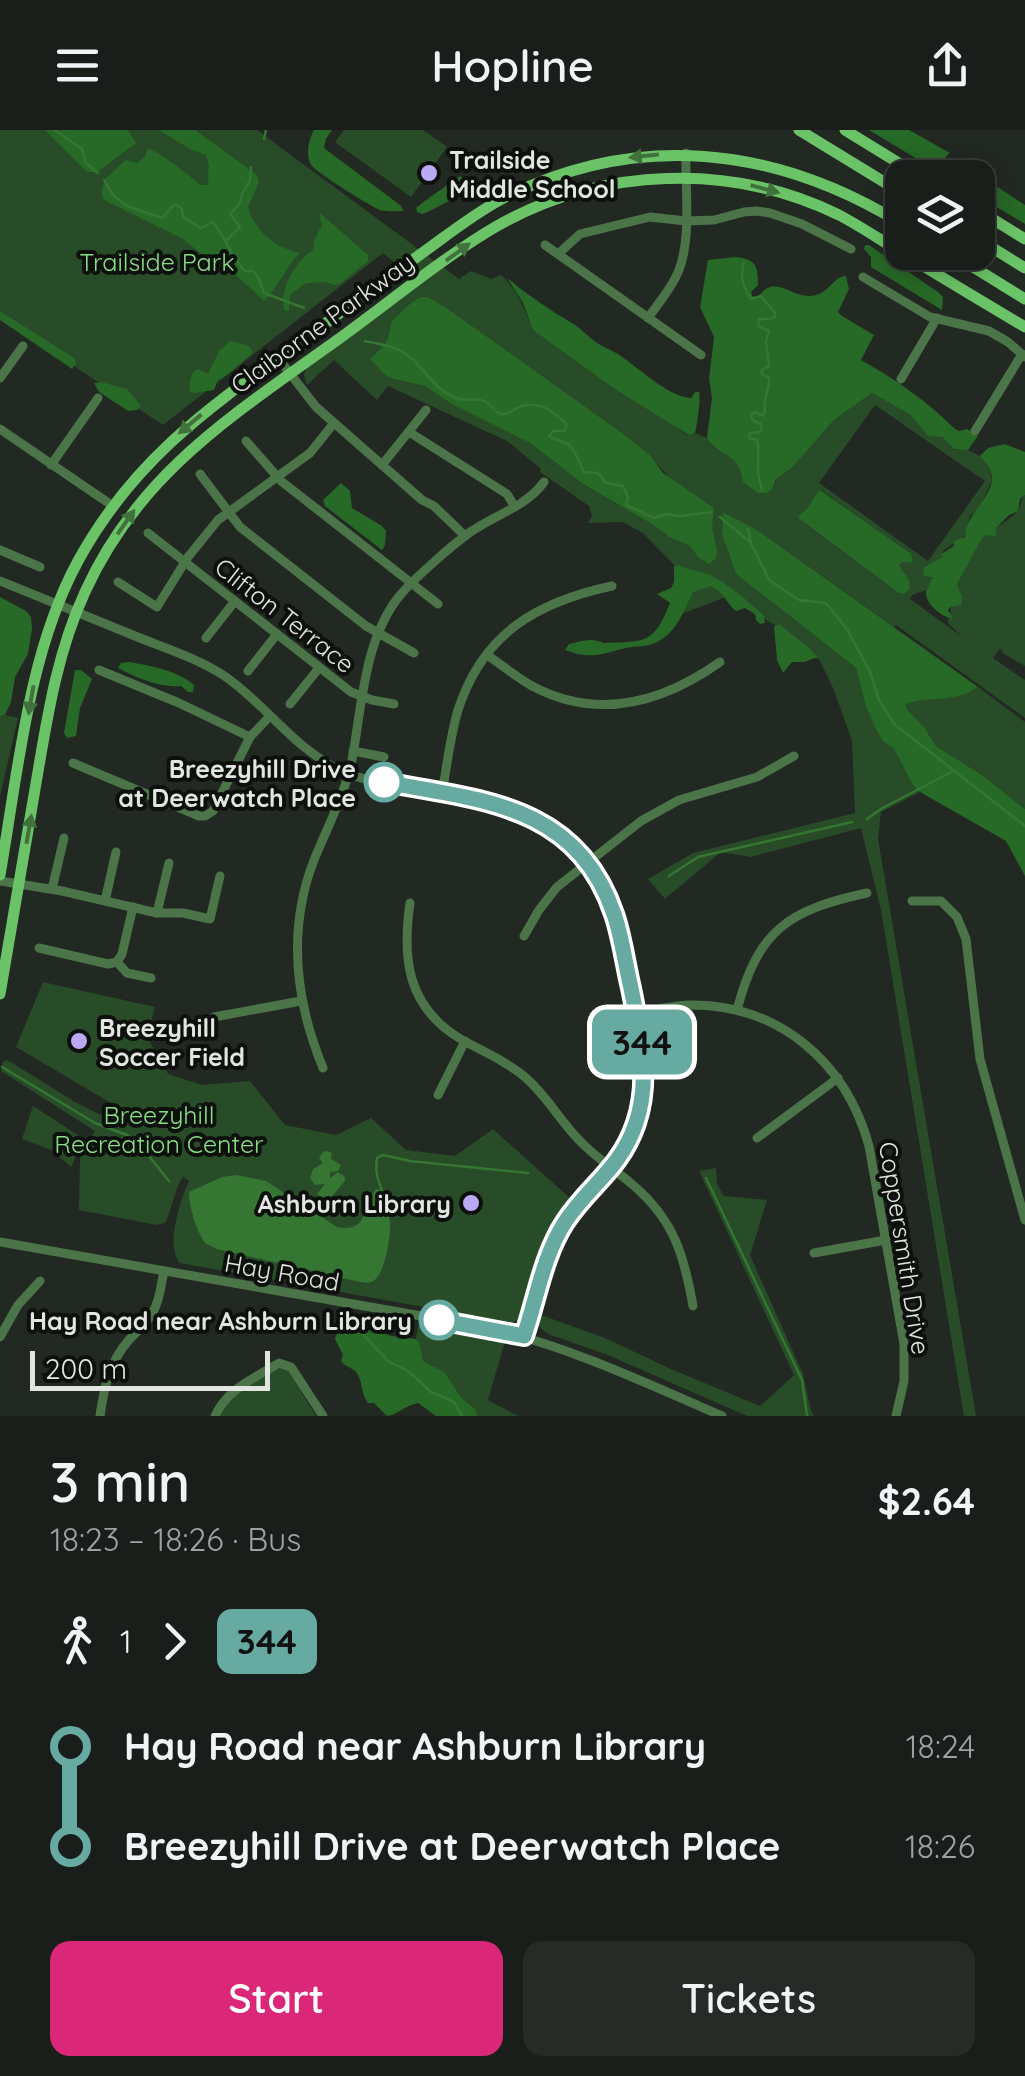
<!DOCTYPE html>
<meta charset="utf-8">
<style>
:root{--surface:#1a1e1a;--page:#272b27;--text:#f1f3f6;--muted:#9fa2a2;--line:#383c39;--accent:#db2777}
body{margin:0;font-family:Quicksand,sans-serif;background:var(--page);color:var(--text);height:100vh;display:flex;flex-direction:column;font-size:38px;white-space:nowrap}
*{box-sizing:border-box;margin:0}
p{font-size:32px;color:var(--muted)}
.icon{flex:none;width:55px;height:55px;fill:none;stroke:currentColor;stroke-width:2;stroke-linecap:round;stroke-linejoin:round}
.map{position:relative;height:1286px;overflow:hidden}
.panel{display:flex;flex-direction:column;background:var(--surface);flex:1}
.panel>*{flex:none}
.badge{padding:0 20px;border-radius:15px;font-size:35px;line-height:65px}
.tools{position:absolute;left:885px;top:30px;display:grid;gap:20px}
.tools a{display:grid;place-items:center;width:110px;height:110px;border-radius:20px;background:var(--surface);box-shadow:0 5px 25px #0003,0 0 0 2px var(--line);font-size:50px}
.scale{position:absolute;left:30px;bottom:25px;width:240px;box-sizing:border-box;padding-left:10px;border:5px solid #e2e5e1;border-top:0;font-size:28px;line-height:35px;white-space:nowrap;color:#e2e5e1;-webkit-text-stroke:8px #0d100d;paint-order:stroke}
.map>.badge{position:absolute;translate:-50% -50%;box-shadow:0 0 0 5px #fff}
.legs{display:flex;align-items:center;gap:15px;height:110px;padding:0 50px;font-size:32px}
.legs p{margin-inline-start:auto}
.overview{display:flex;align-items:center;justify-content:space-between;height:170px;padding:0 50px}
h1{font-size:55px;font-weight:600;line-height:75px}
.action{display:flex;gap:20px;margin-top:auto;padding:20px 50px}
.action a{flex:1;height:115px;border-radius:20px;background:var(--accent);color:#fff;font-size:40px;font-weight:600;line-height:115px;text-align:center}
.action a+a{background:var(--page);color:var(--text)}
ul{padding:0 50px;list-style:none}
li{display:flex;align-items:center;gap:35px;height:100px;font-size:38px}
li i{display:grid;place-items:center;width:15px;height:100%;margin:0 12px;background:currentColor}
li i::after{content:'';width:25px;height:25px;margin:-12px;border:8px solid;border-radius:50%;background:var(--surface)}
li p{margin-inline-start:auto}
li:first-child i{background:linear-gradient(#0000 50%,currentColor 0)}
li:last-child i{background:linear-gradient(currentColor 50%,#0000 0)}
header{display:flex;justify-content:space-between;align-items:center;height:130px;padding:0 50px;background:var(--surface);font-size:45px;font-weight:600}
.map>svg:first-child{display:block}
.green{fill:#294c28;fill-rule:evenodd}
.forest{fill:#276926}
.water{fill:#357633}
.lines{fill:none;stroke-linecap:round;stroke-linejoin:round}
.stream{stroke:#357633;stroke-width:2.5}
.minor{stroke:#4b7449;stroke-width:9}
.major{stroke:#6bc367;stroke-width:11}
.oneway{fill:#41723e}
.line-1-casing{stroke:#fff;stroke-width:22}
.line-1{stroke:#67aaa1;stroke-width:15}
.poi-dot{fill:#baaaf6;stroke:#0d100d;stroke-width:4}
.stop-1-dot{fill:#fff;stroke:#67aaa1;stroke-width:5}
.labels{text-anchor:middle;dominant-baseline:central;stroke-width:8;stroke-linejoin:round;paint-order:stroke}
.poi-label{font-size:25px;font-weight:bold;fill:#e2e5e1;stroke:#0d100d;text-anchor:start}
.park-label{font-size:25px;fill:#89e084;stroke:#0d100d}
.street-label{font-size:25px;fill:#e2e5e1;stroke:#0d100d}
.stop-label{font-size:25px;font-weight:bold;fill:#e2e5e1;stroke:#0d100d;text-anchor:end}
</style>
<header><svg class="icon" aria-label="menu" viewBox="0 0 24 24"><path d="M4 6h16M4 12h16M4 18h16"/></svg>Hopline<svg class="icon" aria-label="share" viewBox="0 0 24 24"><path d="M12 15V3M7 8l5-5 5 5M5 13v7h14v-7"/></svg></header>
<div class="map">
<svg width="1025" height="1286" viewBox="0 0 1025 1286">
<rect width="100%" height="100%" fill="#222822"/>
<!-- green -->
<g class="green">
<path d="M 0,0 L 257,0 L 459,149 L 471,141 L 491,149 L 501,145 C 517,159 525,180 533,200 L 688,305 L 695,303 L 707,308 L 714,318 L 736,331 L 742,341 L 775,354 L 776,349 L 792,338 L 834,290 L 872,263 L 912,285 L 924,301 L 942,307 L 954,319 L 968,320 L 980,326 L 990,340 L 992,351 L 979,378 L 970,386 L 964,407 L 944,420 L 942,423 L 943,427 L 925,446 L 932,446 L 933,450 L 926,460 L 912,465 L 910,469 L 961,506 L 948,493 L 948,489 L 952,489 L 950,477 L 960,475 L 962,466 L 957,454 C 964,441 970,421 980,410 C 988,402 1014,388 1019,379 C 1021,374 1021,369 1025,365 L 1025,536 L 1004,524 L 1000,518 L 993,528 L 1025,550 L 1025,588 L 896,495 L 894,497 L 759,401 L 723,382 L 722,405 L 736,444 L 856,538 L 866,577 L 883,611 L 894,619 L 912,654 L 920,662 L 881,682 L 878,709 L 976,1286 L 964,1286 L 881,780 L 861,698 L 751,727 L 721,722 L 665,769 L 648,749 L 693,723 L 855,683 L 852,611 L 834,560 L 819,529 L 786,525 L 775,495 L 726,467 L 671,488 L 680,441 L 643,403 L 623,392 L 588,393 L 592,386 L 589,376 L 540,342 L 541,339 L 507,311 L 388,256 L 377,270 L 334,230 L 307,255 L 304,245 L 306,239 L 421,153 L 383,123 L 163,295 L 0,187 ZM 428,167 L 444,176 L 651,326 C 675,360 709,375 717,420 L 704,431 L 690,416 L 669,407 L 655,396 L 583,354 L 530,313 L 450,273 L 425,256 L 384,243 L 376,224 C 384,218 392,208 390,197 L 405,182 ZM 875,275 L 985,351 L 928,431 L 819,353 ZM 821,360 L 909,424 L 913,433 L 902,432 L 899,435 L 905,444 L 901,464 L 805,394 L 798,387 C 809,380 811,368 821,360 Z"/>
<path d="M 344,0 L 423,0 L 447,17 L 411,67 L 335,12 Z"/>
<path d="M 978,557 L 1025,592 L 1025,679 L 982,645 L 936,616 L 924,597 L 906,580 L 904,573 L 972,561 Z"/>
<path d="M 5,585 L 18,588 L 0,666 L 0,586 Z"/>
<path d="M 43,852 L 155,877 L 147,907 L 168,944 L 202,955 L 250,951 L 285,995 L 336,1005 L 371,988 L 406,1020 L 455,1026 L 493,999 L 571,1069 L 554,1092 L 546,1110 L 521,1188 L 512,1193 L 180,1133 C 165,1116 180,1071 189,1051 L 183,1047 C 174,1059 170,1088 165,1092 C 163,1094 160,1094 157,1095 L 79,1080 L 80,1028 L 95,1001 L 1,941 L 3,932 L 6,930 L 14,934 L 75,972 L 103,986 L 111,973 L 16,917 Z"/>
<path d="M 33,976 L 84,1009 L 71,1037 L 51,1020 L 22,1009 Z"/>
<path d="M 716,1038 L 717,1054 L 724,1066 L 767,1070 L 750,1125 L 803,1244 L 811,1281 L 814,1286 L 747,1286 L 608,1225 L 551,1205 C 541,1200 536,1195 538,1184 L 605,1208 L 671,1239 L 760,1276 L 794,1245 L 699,1041 Z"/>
<path d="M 418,1195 L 505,1211 L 488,1270 L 518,1286 L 477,1286 L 476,1280 L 461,1267 L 444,1243 L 423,1231 L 420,1213 L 416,1209 Z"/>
<path d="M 280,1237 L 287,1239 L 316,1286 L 220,1286 C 230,1263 258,1248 280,1237 Z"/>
</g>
<!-- forest -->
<g class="forest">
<path d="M 45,0 L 128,0 L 136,13 L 97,42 L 87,42 Z"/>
<path d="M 159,0 L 195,0 L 257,45 L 259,52 L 248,77 C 255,102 276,118 300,123 C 285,137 277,160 264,171 L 233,142 L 214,134 L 183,109 L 104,70 L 101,62 L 105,49 L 126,30 L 137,33 L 145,26 L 148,18 C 158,22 193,47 200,55 L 208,55 L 209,34 L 206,25 L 190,19 Z"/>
<path d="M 314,0 L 332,0 L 326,9 L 324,18 L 400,75 L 404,81 C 396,81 388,82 380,80 C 370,76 319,44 313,37 C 304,27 309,9 314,0 Z"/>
<path d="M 869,0 L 909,0 L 950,23 L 945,27 L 978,47 L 981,46 L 1025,75 L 1025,94 L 978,66 L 978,48 L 947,47 Z"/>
<path d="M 460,46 L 466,50 L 469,57 L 464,63 L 428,82 L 422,84 L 417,82 L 416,78 L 422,73 Z"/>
<path d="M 321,84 L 368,125 L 368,131 L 341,153 L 335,155 L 325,152 L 306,153 L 292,163 L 290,166 L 289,181 L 284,180 C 280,158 294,133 313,120 L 314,111 L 322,95 L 319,86 Z"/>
<path d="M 865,115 L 869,115 L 938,162 L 943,167 L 942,180 L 871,137 L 871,127 L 864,119 Z"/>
<path d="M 735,127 C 755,129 758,134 758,155 L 751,162 L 752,166 L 757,168 C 761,164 764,159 770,157 C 782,152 800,172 819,164 C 831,159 834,147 846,146 L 849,159 L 838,182 L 842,186 L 874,205 L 861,230 C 895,249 927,271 955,299 L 959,301 L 967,299 L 978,306 L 968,320 L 954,319 L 942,307 L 928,306 L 911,285 L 872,263 L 834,290 L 792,338 L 776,349 L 772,359 L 767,363 L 758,363 L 743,352 C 740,321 720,330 707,308 L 712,268 L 709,249 L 714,207 L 700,177 L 708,130 Z"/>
<path d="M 507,148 C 528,165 549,180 572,193 C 581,198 588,207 597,213 C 603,217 611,220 618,224 C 638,237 668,267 691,268 L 695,262 L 699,262 C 701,268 697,295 695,303 L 689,305 L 618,261 L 533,200 L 523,173 Z"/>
<path d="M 422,167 L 428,167 L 444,176 L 623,304 L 651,326 L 663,343 L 714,378 L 712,397 L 717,420 L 716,428 L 709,434 L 698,427 L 690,416 L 669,407 L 655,396 L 583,354 L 530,313 L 450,273 L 425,256 L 391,248 L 384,244 L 370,229 C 385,215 389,213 391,192 C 401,184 410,171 422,167 Z"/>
<path d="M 0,181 L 74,228 L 76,233 L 72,239 L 0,190 Z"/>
<path d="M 230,211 L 247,215 L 252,219 L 252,224 C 240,233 231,244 218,250 L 214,260 L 194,263 L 190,261 C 189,253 190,243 197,239 L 208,244 L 219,221 Z"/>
<path d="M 101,252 L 127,259 L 141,276 L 137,280 L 128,281 L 99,262 L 94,253 Z"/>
<path d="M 1005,314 L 1025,322 L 1025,365 L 1020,369 L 1018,381 L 1009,385 L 996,398 L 996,406 L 987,405 L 982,408 L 957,454 L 962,466 L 961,475 L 950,477 L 948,480 L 953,487 L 952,489 C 941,486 925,474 926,461 C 927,460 932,448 933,447 L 924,446 L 923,440 L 925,437 L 943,427 L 941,424 L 954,416 L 954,411 L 965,407 C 964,383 1001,362 990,340 C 988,335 983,331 980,326 L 988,318 Z"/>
<path d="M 341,353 L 350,361 L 352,378 L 382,396 L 386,401 L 385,415 L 382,420 L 325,376 L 323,370 Z"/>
<path d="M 820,360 L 911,424 L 913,433 L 902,432 L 899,435 L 910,452 L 909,459 L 904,464 L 899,463 L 799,389 L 798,386 C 809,380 811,369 820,360 Z"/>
<path d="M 723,382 L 759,401 L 978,557 C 956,573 929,566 905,574 L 907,580 L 924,597 L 936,616 L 982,645 L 1025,679 L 1025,746 L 1006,711 L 920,662 L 912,654 L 894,619 L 883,611 L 876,599 L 866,577 L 856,538 L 736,444 L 722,405 Z"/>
<path d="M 678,435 C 689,441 700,440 710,445 C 730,455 748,471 764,486 L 765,493 L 760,494 L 756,490 L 755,484 L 745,478 L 736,481 C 726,473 724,462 711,456 L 693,462 C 683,483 675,507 650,515 C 642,517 634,516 626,518 C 601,524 592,530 565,520 L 569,514 C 580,511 592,507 604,513 C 646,511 653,515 670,473 L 657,464 L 671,458 L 674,452 L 674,436 Z"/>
<path d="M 0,467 L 26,481 L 31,487 L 32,499 L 28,524 L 15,547 L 11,572 L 5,585 L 0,586 Z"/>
<path d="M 779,494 L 810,519 L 817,527 L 805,532 L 792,532 L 783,543 L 777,530 L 774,497 Z"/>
<path d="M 129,532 C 152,536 176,540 194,555 L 193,562 L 188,562 L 181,556 C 160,558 137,548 118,538 L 121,533 Z"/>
<path d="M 75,540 L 81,540 L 92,549 L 80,578 L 76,606 L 67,608 L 64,603 Z"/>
<path d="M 370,1200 L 392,1206 L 416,1209 L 420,1213 L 423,1231 L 444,1242 L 461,1267 L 476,1280 L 477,1286 L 436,1286 L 418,1273 C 406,1275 395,1286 387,1286 L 374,1273 L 368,1273 C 361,1264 363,1255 358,1245 C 354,1237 346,1238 341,1231 L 343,1225 L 335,1209 L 336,1205 L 343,1201 Z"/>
</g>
<!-- water -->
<g class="water">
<path d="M 326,1021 L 332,1023 L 331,1029 L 341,1035 L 338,1041 L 330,1042 L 330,1048 L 338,1042 L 345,1047 L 345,1051 L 328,1071 L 326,1068 L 323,1070 L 317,1064 L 325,1054 L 315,1055 L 310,1048 L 313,1039 L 323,1033 L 319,1028 L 323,1022 Z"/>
<path d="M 237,1045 L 266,1051 L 337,1097 C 367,1103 362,1080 373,1063 L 376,1059 L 382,1060 C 386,1070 389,1082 390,1092 C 391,1106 385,1148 371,1152 C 364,1154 354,1150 347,1149 L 217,1119 L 205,1113 C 196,1100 189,1077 189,1062 L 222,1047 Z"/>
</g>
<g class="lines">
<!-- stream -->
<g class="stream">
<path d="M 55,0 L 82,19 L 86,33 L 98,43"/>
<path d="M 264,9 L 266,0"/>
<path d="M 104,50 L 114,66 L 127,76 L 162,88 L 175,74 L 182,79 L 183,87 L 201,98 L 213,92 C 225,107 233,130 245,141 L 253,141 L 258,147 L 264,163 L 304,178"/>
<path d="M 227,110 L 240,97 L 230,84 L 240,73 L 242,64 L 250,50 L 251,37"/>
<path d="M 744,132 C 740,145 743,158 751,169 L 761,166 L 775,183 L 775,187 L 770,189 L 759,189 L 758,196 L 769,201 L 766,211 L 769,236 L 763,239 L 761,243 L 769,248 C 770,259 762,270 765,282 L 763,285 L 754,282 L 751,285 L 752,290 L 761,294 L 762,298 L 760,302 L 750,303 L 749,308 L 757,310 C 760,321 758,328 758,338 C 757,344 761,353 762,360"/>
<path d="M 365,211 C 377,214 393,215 403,222 C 422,233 432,259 456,268 C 466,273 476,266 486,272 C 493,276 495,285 505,284 C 510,283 514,279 519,277 C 539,270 553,281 567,295 L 564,301 L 553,301 L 549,306 C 555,311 563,310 569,315 C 575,320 580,334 584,342 L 598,343 L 606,353 L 623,356 L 628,367 L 626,375 L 654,388 L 666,384 L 680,386 L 711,382"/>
<path d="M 720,387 L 751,413 L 769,450 L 799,470 L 826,473 L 847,499 L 870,542 L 879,570 L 894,594 L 1025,696"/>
<path d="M 748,399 L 751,412"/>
<path d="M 867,689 L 881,679 L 953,641"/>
<path d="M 669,746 L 698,727 L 852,692"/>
<path d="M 2,937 L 95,993 L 127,1005 L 144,1020 L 169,1051"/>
<path d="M 706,1048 L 802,1250 L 807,1286"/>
<path d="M 382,1060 C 377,1048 375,1040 377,1028 L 383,1025 L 410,1031 L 528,1043"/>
<path d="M 361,1202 L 388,1231 L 408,1241 L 431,1262 L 454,1272 L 462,1286"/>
</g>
<!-- minor -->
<g class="minor">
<path d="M 545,115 L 701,225"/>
<path d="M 558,124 L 580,104 L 650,87 L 686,91 L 714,90 L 744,82 L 757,81 L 770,83 L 802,94 L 851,119"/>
<path d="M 863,147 L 930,187 L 989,201 L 1008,212 L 1025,227"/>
<path d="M 648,188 C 660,171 675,154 681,134 C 691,100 685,59 686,23"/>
<path d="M 278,228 L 316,277 L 422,370 L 434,376 L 465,406"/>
<path d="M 0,248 L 23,216"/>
<path d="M 901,249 L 937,188"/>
<path d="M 0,299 L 113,376"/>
<path d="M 975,301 L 1022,224"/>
<path d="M 409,302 L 507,364 L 515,377"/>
<path d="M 246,311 L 281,351 L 438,474"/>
<path d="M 51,335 L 98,268"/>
<path d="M 382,335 L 426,280"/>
<path d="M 200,344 L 240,397 L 366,496 L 414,523"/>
<path d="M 148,403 L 351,562 L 372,570 L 394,574"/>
<path d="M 0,420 L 40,437"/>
<path d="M 0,451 C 47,470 94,489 140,508 C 168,519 198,529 223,545 C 268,575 295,622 347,643 C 405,666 474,657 530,686 C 557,700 580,721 596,747 C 618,781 623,823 631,862 C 637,886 644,911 644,936 C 645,954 642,972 637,988 C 622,1038 590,1053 565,1093 C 543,1127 537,1169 524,1206"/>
<path d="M 118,452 L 157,477 L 188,427 L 218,390 L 310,323 L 334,293"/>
<path d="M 206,508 L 235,471"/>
<path d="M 487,525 C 502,535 516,547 532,556 C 598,591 662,573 720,532"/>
<path d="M 99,540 L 179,573 L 250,607"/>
<path d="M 248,541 L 277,504"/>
<path d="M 290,574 L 319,538"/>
<path d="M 353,621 L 384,627"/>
<path d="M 73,633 L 199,686 L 205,686 L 213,681 L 250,607 L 270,586"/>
<path d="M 442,663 C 447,636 450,607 458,580 C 483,503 537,472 612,456"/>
<path d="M 0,751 L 62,761 L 157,783 L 183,783 L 210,789 L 220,746"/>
<path d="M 52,759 L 64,708"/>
<path d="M 105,771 L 116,722"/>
<path d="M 912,771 L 941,771 L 957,787 L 966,809 L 980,929 L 1025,1090"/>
<path d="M 410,773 C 402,828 407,876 459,908 C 481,921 505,930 525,947 C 547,966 560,991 580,1011 C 596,1028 616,1040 633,1055 C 674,1090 684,1125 693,1176"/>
<path d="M 157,783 L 169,733"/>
<path d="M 524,806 L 539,780 L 557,757 L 641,691 L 679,670 L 757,647 L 794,626"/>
<path d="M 39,818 L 108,834 L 117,832"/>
<path d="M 117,832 L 122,824 L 133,777"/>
<path d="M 117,832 L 127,843 L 151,848"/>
<path d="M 737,880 C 758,800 788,780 867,763"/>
<path d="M 636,883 C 654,880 671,876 689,875 C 779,874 846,932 869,1016 L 904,1214 L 904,1251 L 896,1286"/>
<path d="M 214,887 L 301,871"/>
<path d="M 323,938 C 295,870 287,800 314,730 C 327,698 345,664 352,630 C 362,576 364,508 401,464 C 416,447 451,416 469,403 C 494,385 526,377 544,352"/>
<path d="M 438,965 L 465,911"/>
<path d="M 757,1008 L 838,948"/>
<path d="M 0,1112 L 490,1198 C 572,1218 646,1253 722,1286"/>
<path d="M 814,1123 L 886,1110"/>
<path d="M 0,1207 L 18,1175 L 40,1151"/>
<path d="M 100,1286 C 104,1258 109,1233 128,1211 C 137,1201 148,1193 154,1180 C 160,1169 161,1154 164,1141"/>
<path d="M 215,1286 C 227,1259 255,1248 279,1233 L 291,1237 L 323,1286"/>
</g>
<!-- major -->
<g class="major">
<path d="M 799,0 L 902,63"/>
<path d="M 845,0 L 923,48"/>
<path d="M 978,80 L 1025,109"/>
<path d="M 978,109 L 1025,138"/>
<path d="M 949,122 L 1025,169"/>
<path d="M 0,745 C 18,642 28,523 78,431 C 137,323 219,271 315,201 C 352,174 388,148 425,121 C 450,103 474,84 500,70 C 636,0 775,16 902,94"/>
<path d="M 0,864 C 12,797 23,731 34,665 C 46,596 55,527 85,462 C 137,347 227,289 326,218 C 383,178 437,131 497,96 C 601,37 731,32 839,85 C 860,96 879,109 899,121 C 941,147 983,172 1025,197"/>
</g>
</g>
<!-- one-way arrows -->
<defs><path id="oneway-solid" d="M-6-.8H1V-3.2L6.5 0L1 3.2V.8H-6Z" transform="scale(2.5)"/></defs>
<g class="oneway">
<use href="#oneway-solid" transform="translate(644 26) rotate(174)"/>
<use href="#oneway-solid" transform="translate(765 59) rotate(15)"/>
<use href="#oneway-solid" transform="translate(458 122) rotate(-36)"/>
<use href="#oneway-solid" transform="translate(190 294) rotate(140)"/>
<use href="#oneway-solid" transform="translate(126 392) rotate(-55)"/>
<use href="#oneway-solid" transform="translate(31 570) rotate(100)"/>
<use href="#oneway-solid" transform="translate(29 699) rotate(-80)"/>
</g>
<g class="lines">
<defs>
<path id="line-1" d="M 384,652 C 480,670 577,674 614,784 C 622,807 625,833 631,858 C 640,904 651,948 636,993 C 620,1040 590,1054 565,1092 C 543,1126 537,1168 524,1206 L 439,1190"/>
</defs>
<!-- line-1 casing -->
<use href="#line-1" class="line-1-casing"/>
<!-- line-1 -->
<use href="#line-1" class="line-1"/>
</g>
<!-- markers -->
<g class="poi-dot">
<circle cx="429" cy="43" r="10"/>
<circle cx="79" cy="911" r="10"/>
<circle cx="471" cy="1073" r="10"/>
</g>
<g class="stop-1-dot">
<circle cx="384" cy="652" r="18"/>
<circle cx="439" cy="1190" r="18"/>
</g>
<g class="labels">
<!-- poi labels -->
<g class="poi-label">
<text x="449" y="29">Trailside<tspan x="449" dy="29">Middle School</tspan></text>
<text x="99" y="897">Breezyhill<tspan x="99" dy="29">Soccer Field</tspan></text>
<text x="451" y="1073" text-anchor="end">Ashburn Library</text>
</g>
<!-- park labels -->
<g class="park-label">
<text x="157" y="131">Trailside Park</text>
<text x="159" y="984">Breezyhill<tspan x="159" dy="29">Recreation Center</tspan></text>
</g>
<!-- street labels -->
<g class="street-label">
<text transform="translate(322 193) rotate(-36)">Claiborne Parkway</text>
<text transform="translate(285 485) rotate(38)">Clifton Terrace</text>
<text transform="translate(905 1118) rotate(81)">Coppersmith Drive</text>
<text transform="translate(282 1142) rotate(10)">Hay Road</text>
</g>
<!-- stop labels -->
<g class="stop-label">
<text x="356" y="638">Breezyhill Drive<tspan x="356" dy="29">at Deerwatch Place</tspan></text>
<text x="412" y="1190">Hay Road near Ashburn Library</text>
</g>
</g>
</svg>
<div class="tools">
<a><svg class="icon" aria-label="layers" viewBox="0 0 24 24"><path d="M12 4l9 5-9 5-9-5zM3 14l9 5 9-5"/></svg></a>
</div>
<div class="scale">200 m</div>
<b class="badge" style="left:642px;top:912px;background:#67aaa1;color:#111">344</b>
</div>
<section class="panel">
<div class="overview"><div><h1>3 min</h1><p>18:23 – 18:26 · Bus</p></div><b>$2.64</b></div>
<div class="legs"><svg class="icon" aria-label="walk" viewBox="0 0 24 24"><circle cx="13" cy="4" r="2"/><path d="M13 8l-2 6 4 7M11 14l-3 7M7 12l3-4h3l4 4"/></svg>1<svg class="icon" aria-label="forward" viewBox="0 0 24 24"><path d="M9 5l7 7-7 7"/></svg><b class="badge" style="background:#67aaa1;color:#111">344</b></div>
<ul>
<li><i style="color:#67aaa1"></i><b>Hay Road near Ashburn Library</b><p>18:24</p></li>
<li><i style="color:#67aaa1"></i><b>Breezyhill Drive at Deerwatch Place</b><p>18:26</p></li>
</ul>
<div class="action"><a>Start</a><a>Tickets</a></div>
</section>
